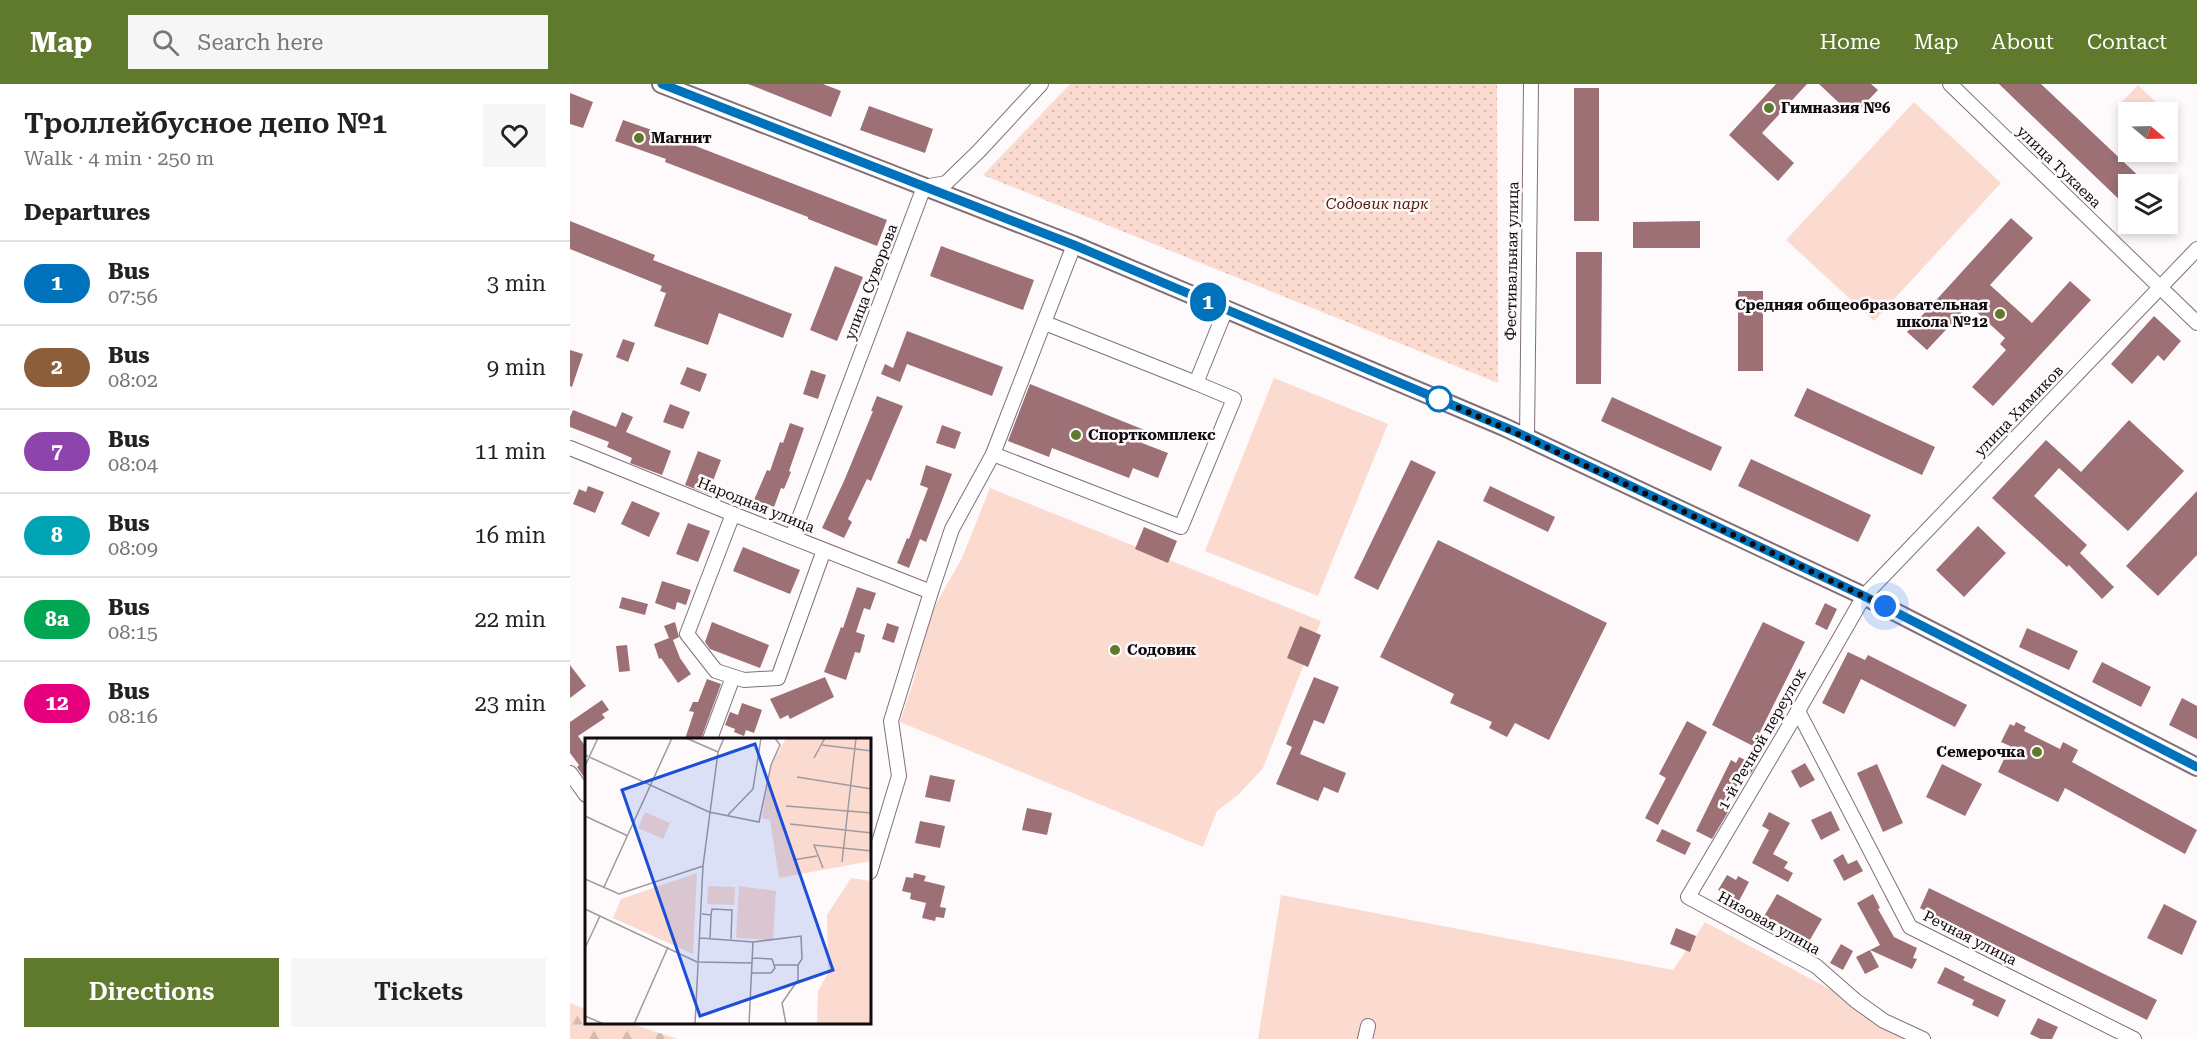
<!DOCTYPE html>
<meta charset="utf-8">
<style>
:root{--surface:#fff;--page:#f6f6f6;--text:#222;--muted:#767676;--line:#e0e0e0;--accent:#5f792d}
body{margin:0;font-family:"Roboto Serif",serif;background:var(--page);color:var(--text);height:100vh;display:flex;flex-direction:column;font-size:22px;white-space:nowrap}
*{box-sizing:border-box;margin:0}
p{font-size:20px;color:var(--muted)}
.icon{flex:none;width:33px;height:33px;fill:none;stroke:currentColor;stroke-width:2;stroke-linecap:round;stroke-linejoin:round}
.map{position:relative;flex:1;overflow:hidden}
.details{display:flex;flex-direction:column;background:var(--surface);width:570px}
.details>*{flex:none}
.badge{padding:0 12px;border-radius:20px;font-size:21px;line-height:39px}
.needle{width:39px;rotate:109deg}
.tools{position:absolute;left:1548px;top:18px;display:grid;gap:12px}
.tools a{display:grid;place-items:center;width:60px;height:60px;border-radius:0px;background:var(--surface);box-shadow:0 3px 9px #0003;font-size:30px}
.you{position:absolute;width:30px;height:30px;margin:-15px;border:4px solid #fff;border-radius:50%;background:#1a73e8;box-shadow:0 0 0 9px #1a73e833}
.map>.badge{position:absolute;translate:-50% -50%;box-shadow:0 0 0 3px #fff}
h2{padding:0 24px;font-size:22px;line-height:54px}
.round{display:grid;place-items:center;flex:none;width:63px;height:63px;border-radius:0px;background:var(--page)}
.head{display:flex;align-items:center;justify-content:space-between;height:102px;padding:0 24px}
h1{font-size:28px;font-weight:600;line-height:45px}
.cta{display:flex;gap:12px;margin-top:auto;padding:12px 24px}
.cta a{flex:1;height:69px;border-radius:0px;background:var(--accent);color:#fff;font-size:24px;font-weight:600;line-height:69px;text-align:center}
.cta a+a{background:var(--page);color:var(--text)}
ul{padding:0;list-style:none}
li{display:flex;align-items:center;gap:18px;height:84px;padding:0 24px;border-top:2px solid var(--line)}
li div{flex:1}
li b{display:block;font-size:22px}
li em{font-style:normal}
li .badge{min-width:66px;font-weight:700;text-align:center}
header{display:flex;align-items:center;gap:36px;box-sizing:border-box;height:84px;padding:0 30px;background:var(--accent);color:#fff}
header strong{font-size:28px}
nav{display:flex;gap:33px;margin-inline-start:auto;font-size:21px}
.search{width:420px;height:54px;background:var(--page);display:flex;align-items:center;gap:15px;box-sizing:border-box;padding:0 21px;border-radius:0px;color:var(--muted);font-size:22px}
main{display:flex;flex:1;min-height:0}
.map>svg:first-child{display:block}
.grass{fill:url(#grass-dots)}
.forest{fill:url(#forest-firs)}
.garden{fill:#fbdbd0}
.building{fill:#9c7075}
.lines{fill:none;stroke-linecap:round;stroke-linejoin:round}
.minor-casing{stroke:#81707a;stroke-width:16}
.major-casing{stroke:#81707a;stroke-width:20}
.minor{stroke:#fff;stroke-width:14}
.major{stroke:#fff;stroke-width:16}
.line-casing{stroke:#fff;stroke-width:14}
.line{stroke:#0072bc;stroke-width:9}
.walk{stroke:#100b0e;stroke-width:6;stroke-dasharray:0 10.8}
.poi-dot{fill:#5f792d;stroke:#fefafc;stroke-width:2}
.stop-dot{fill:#fff;stroke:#0072bc;stroke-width:3}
.labels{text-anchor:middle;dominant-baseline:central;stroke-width:5;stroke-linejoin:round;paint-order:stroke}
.poi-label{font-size:15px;font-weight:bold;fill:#100b0e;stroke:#fefafc;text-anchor:start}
.street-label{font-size:15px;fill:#100b0e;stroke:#fefafc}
.park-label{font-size:15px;font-style:italic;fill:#521c07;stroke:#fefafc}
.inset-road{fill:none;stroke:#9f9a9d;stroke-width:1.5}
.view{fill:#1d4ed8;fill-opacity:0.15;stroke:#1d4ed8;stroke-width:3}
.inset-edge{fill:none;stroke:#100b0e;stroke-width:3}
</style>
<header>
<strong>Map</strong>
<div class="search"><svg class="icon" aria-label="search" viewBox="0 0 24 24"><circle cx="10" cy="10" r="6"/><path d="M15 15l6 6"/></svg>Search here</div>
<nav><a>Home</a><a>Map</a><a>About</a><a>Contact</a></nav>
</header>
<main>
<section class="details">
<div class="head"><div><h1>Троллейбусное депо №1</h1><p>Walk · 4 min · 250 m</p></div><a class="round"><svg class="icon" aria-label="heart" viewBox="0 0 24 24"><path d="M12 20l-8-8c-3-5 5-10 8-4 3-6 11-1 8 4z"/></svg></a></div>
<h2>Departures</h2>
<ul>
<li><span class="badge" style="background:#0072bc;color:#fff">1</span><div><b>Bus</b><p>07:56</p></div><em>3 min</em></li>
<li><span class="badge" style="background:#8b5e3c;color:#fff">2</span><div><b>Bus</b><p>08:02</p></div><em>9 min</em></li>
<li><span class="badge" style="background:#8e44ad;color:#fff">7</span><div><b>Bus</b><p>08:04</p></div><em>11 min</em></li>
<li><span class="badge" style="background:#00a3b4;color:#fff">8</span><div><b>Bus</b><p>08:09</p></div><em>16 min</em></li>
<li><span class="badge" style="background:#00a651;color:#fff">8а</span><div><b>Bus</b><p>08:15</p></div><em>22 min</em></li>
<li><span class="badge" style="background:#e6007e;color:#fff">12</span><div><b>Bus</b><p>08:16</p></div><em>23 min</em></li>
</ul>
<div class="cta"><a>Directions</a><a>Tickets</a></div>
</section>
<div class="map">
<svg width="1627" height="955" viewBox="0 0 1627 955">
<defs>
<pattern id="grass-dots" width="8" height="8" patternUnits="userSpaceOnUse" patternTransform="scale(1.5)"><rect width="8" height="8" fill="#fbdbd0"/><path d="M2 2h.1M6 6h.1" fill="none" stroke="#d6bbb1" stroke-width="1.8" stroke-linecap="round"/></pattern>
<pattern id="forest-firs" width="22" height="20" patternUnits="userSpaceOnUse" patternTransform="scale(1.5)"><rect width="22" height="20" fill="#fbdbd0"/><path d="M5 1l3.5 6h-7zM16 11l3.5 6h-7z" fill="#d6bbb1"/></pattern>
</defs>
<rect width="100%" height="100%" fill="#fefafc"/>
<!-- grass -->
<path class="grass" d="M 500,0 L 927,0 L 928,299 L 413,91 Z"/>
<!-- forest -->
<path class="forest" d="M 0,919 L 16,925 L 16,938 L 59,939 L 108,955 L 0,955 Z"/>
<!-- garden -->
<g class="garden">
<path d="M 1568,1 L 1596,28 L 1558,28 L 1558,33 L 1547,23 Z"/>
<path d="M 1344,18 L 1431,99 L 1304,237 L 1216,156 Z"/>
<path d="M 704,294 L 818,340 L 748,512 L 635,467 Z"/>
<path d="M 420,404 L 751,537 L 693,684 L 668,711 L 647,727 L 633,763 L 330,638 L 344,595 L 358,534 L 392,474 Z"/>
<path d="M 711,811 L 1103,886 L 1135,838 L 1353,955 L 688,955 Z"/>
</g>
<!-- building -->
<g class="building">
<path d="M 178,0 L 253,0 L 271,7 L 261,33 Z"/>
<path d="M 1206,0 L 1237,0 L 1192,49 L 1224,79 L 1208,97 L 1159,51 Z"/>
<path d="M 1249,0 L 1301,0 L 1308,6 L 1283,32 Z"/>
<path d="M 1429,0 L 1471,0 L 1577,100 L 1558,100 L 1558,124 Z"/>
<rect x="1004" y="4" width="25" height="133"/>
<path d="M 0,9 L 23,18 L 13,44 L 0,40 Z"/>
<path d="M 299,22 L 363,45 L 355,69 L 290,46 Z"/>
<path d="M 53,36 L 105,54 L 317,136 L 307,162 L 238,135 L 238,133 L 95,78 L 96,75 L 45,57 Z"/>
<path d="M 1441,134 L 1463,154 L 1420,201 L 1462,239 L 1500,197 L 1521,216 L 1423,322 L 1402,303 L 1436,266 L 1430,260 L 1435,254 L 1399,221 L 1357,266 L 1337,248 Z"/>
<path d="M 0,137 L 85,171 L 83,176 L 222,230 L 213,254 L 149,229 L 138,261 L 84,242 L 96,209 L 90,207 L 92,202 L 0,165 Z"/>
<path d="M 1130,137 L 1130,164 L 1063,164 L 1063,138 Z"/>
<path d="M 371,162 L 464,196 L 453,226 L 360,192 Z"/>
<path d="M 1006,168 L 1032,168 L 1031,300 L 1006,300 Z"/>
<path d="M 265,182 L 293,193 L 267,257 L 240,246 Z"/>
<rect x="1168" y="207" width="25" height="80"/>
<path d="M 1584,232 L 1611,257 L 1594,277 L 1588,271 L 1562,300 L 1541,280 Z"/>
<path d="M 337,247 L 433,283 L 422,312 L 337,280 L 330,298 L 311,290 L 315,280 L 323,284 Z"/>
<path d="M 53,255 L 65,259 L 58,278 L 46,273 Z"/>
<path d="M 0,266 L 13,270 L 2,303 L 0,302 Z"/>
<path d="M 117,283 L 137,290 L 130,308 L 110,300 Z"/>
<path d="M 241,286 L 256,291 L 248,315 L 233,310 Z"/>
<path d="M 460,300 L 577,347 L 572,359 L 598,369 L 588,394 L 563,384 L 559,394 L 482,364 L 479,373 L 438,357 Z"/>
<path d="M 1237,304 L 1365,363 L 1352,391 L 1224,332 Z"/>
<path d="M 307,312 L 333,322 L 301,397 L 297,395 L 278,435 L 282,438 L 274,454 L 252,444 L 274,397 L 303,327 L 301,327 Z"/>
<path d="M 1042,313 L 1152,363 L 1141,387 L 1031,337 Z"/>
<path d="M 100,320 L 120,328 L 113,345 L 93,338 Z"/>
<path d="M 3,326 L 46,343 L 52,328 L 63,333 L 56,348 L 101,367 L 92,391 L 60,379 L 62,374 L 37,363 L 39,358 L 0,343 L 0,333 Z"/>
<path d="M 1559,336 L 1614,387 L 1558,447 L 1489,384 L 1464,412 L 1517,461 L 1510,469 L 1544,503 L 1532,515 L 1499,481 L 1497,483 L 1422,414 L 1476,356 L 1511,388 Z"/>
<path d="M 220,339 L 234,344 L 219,387 L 221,388 L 214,405 L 211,404 L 204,423 L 184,416 L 197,386 L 200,387 L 210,358 L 213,359 Z"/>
<path d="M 372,341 L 391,348 L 385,365 L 366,359 Z"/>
<path d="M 128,367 L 151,376 L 138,410 L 115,401 Z"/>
<path d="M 1181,375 L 1301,431 L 1288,458 L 1168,402 Z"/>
<path d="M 841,376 L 866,388 L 808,506 L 784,494 Z"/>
<path d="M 356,381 L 382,390 L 356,458 L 350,455 L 339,484 L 327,479 L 337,454 L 339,455 L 358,404 L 350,401 Z"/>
<path d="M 18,402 L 34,408 L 25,429 L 3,420 L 9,405 L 16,408 Z"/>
<path d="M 920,402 L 985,433 L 978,448 L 913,417 Z"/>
<path d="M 1627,407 L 1627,471 L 1588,512 L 1556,482 Z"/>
<path d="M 62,417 L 90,429 L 79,453 L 51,440 Z"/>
<path d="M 118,439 L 140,447 L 128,478 L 106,470 Z"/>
<path d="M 1408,442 L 1436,469 L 1394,513 L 1366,486 Z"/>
<path d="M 574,443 L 607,457 L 598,479 L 565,465 Z"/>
<path d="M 868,456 L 1037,539 L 979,656 L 945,639 L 937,653 L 919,644 L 922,638 L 880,619 L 884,610 L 810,573 Z"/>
<path d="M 173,463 L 230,486 L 220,510 L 163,487 Z"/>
<path d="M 92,497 L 121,506 L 116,521 L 107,518 L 105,526 L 85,519 Z"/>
<path d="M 287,503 L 306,509 L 300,526 L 294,524 L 286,548 L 295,551 L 290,569 L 285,568 L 276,596 L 254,588 L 271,543 L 273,544 Z"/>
<path d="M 52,513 L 78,520 L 75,531 L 49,524 Z"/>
<path d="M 1255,519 L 1267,525 L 1257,546 L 1245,540 Z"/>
<path d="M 105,538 L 109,553 L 103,556 L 110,574 L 121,590 L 108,599 L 91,574 L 89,575 L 84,560 L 99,554 L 94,542 Z"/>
<path d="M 142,538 L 199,561 L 190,584 L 140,565 L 135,558 Z"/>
<path d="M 1193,538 L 1235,558 L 1183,662 L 1142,641 Z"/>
<path d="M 317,539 L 329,543 L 324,559 L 312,555 Z"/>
<path d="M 730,542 L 751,551 L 738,583 L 717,574 Z"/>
<path d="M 1457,544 L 1508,567 L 1499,586 L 1449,563 Z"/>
<path d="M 57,561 L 60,587 L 49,588 L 46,562 Z"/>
<path d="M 1278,568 L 1295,576 L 1298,571 L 1397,621 L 1385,643 L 1291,595 L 1274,630 L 1252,619 Z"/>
<path d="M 1532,578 L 1581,603 L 1571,623 L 1522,598 Z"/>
<path d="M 0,581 L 16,602 L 0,614 Z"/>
<path d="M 255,593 L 264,613 L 220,635 L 218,631 L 210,635 L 200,615 Z"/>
<path d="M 744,593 L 769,603 L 754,640 L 744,636 L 730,670 L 776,689 L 768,709 L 754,703 L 748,717 L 706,700 L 722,663 L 716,660 Z"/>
<path d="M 137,595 L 151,600 L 131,655 L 115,655 L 124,628 L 119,627 L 123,618 L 128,618 Z"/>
<path d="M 1612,614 L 1627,622 L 1627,655 L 1599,641 Z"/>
<path d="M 32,616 L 39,626 L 32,630 L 35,634 L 8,652 L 16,663 L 16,696 L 7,683 L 9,681 L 0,669 L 0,638 Z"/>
<path d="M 172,619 L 192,626 L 184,649 L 176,646 L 174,652 L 164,648 L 165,645 L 155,641 L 160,628 L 168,631 Z"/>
<path d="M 1117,637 L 1137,648 L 1088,741 L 1075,734 L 1096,694 L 1089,690 Z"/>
<path d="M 1446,638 L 1456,643 L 1454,647 L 1490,665 L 1493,658 L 1508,666 L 1502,678 L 1627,746 L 1615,770 L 1495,704 L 1488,718 L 1428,688 L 1440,662 L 1431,658 L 1440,640 L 1444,642 Z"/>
<path d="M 1169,673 L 1186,681 L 1180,691 L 1174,687 L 1154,727 L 1158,728 L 1142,755 L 1126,747 L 1161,676 L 1166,679 Z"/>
<path d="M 1235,679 L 1245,696 L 1230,704 L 1221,687 Z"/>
<path d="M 1307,680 L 1333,739 L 1313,748 L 1287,689 Z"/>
<path d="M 1372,680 L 1412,700 L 1395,732 L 1356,713 Z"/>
<path d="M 360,691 L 385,696 L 380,718 L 355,713 Z"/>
<path d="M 457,724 L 482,729 L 477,751 L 452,746 Z"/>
<path d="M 1261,727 L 1270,746 L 1251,756 L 1241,736 Z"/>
<path d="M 1199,728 L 1220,739 L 1203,770 L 1218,778 L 1214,784 L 1223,789 L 1218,798 L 1182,779 L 1199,746 L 1192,742 Z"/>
<path d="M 350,737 L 375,742 L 370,764 L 345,759 Z"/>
<path d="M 1092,745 L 1121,759 L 1115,771 L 1086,757 Z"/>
<path d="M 1273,770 L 1278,780 L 1287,776 L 1293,787 L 1274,797 L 1263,776 Z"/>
<path d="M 344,789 L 356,792 L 354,797 L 375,802 L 370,823 L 376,824 L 374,834 L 366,833 L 365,837 L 352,834 L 356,819 L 340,815 L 341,809 L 332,807 L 336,793 L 343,794 Z"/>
<path d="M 1157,791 L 1166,796 L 1168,792 L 1179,798 L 1169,817 L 1148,806 Z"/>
<path d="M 1359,804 L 1587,916 L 1577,936 L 1350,824 Z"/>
<path d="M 1207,810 L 1252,835 L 1237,861 L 1223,853 L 1224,851 L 1193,834 Z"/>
<path d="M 1303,810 L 1310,824 L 1308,825 L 1324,853 L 1347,864 L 1343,874 L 1347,875 L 1342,885 L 1300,866 L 1310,861 L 1287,819 Z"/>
<path d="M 1594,820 L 1627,837 L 1612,871 L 1577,854 Z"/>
<path d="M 1106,844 L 1126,852 L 1120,868 L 1100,860 Z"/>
<path d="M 1271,860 L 1283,867 L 1273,886 L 1260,879 Z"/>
<path d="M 1300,866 L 1309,883 L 1295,890 L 1286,873 Z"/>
<path d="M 1375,883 L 1395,893 L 1393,896 L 1436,916 L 1428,933 L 1402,921 L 1404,916 L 1367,899 Z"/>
<path d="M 1468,934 L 1488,943 L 1482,955 L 1471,955 L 1460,950 Z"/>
</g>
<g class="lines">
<defs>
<g id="minor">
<path d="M 1380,0 L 1627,239"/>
<path d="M 475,239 L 626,299"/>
<path d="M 957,354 L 961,0"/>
<path d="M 0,364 L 163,430 L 361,508"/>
<path d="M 423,370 L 611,443 L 664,315 L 626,299 L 656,225"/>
<path d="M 163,430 L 117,550 L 146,587 L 174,596 L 208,594 L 254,466"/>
<path d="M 222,453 L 354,103 L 376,99 L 409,67 L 471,0"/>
<path d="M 1228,627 L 1340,843 L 1564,955"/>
<path d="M 140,655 L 163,593"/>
<path d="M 0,689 L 16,711"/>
<path d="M 300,788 L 329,692 L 321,637 L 361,508 L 382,445 L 423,370 L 504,161"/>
<path d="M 795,955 L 798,942"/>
<path d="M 1353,955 L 1314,937 L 1286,917 L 1246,882 L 1118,813 L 1228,627 L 1294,512 L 1627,165"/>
</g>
<path id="major" d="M 91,0 L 504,161 L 934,343 L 1294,512 L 1627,683"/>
</defs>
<!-- minor casing -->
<use href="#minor" class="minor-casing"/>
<!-- major casing -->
<use href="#major" class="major-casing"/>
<!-- minor -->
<use href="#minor" class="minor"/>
<!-- major -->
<use href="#major" class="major"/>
</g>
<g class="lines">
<defs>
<path id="line" d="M 92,0 L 504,161 L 946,348 L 1294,512 L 1627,683"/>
</defs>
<!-- line casing -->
<use href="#line" class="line-casing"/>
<!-- line -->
<use href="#line" class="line"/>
<!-- walk -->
<path class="walk" d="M 869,315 L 957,354 L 1315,522"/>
</g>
<!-- markers -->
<g class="poi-dot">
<circle cx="1199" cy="24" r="6"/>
<circle cx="69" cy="54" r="6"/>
<circle cx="1430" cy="230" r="6"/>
<circle cx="506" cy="351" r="6"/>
<circle cx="545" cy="566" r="6"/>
<circle cx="1467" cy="668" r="6"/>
</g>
<circle class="stop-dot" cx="869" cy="315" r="12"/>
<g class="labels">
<!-- poi labels -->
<g class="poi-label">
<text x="1211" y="24">Гимназия №6</text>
<text x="81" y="54">Магнит</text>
<text x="1418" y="221" text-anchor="end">Средняя общеобразовательная<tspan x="1418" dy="17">школа №12</tspan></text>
<text x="518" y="351">Спорткомплекс</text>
<text x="557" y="566">Содовик</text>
<text x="1455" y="668" text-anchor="end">Семерочка</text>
</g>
<!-- street labels -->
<g class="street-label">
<text transform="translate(1489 83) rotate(44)">улица Тукаева</text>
<text transform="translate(942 177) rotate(-89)">Фестивальная улица</text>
<text transform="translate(301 198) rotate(-69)">улица Суворова</text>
<text transform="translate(1449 327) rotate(-46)">улица Химиков</text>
<text transform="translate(186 421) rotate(22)">Народная улица</text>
<text transform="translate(1192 655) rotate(-60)">1-й Речной переулок</text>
<text transform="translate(1199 839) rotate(29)">Низовая улица</text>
<text transform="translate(1400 854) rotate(27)">Речная улица</text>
</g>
<!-- park labels -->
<g class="park-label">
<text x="807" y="120">Содовик парк</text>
</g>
</g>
<!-- overview -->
<g transform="translate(15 654)">
<rect width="286" height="286" fill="#fefafc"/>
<path d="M 112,135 L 108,216 L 28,180 L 36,161 Z" fill="#fbdbd0"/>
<path d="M 266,140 L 286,143 L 286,286 L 232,286 L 233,253 L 243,235 L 242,177 Z" fill="#fbdbd0"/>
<path d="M 201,0 L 286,0 L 286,123 L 194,140 L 185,82 L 177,80 L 185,30 ZM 60,74 L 85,85 L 78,101 L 53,90 ZM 123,148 L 150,149 L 149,167 L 122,166 ZM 154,148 L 191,153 L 188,202 L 151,200 Z" fill="#fbdbd0"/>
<path class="inset-road" d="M 101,0 L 133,14M 237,7 L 287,13M 0,17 L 124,74 L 174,84 L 186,27 L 195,7 L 190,0M 229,20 L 240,0M 0,28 L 13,0M 212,39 L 287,51M 201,68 L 287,75M 143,77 L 168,51 L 176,0M 0,78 L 43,98M 205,86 L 287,95M 208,122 L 232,118M 257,124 L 271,0M 238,130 L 229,107 L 287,113M 0,141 L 34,156 L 118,128M 19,149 L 87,0M 0,171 L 112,224 L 167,225M 117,176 L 126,177 L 127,171 L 147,172 L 146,201M 115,200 L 168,204 L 216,198 L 217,221 L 213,227 L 213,242 L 197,265 L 201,286M 125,201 L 126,177M 0,210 L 15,178M 189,227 L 213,227M 167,235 L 186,235 L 190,230 L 187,221 L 167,220M 0,278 L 19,286M 49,286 L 83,209M 110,286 L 118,128 L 133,14 L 139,0M 164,286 L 168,204"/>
<path class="view" d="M 170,6 L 248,232 L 115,278 L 37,52 Z"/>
<rect width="286" height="286" class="inset-edge"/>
</g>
</svg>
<div class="tools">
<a><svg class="needle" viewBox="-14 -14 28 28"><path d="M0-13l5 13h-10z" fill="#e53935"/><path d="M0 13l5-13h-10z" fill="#767676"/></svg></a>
<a><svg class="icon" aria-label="layers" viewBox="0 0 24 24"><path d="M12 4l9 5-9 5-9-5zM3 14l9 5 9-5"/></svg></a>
</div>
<div class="you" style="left:1315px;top:522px"></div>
<b class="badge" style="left:638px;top:218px;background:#0072bc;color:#fff">1</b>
</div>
</main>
